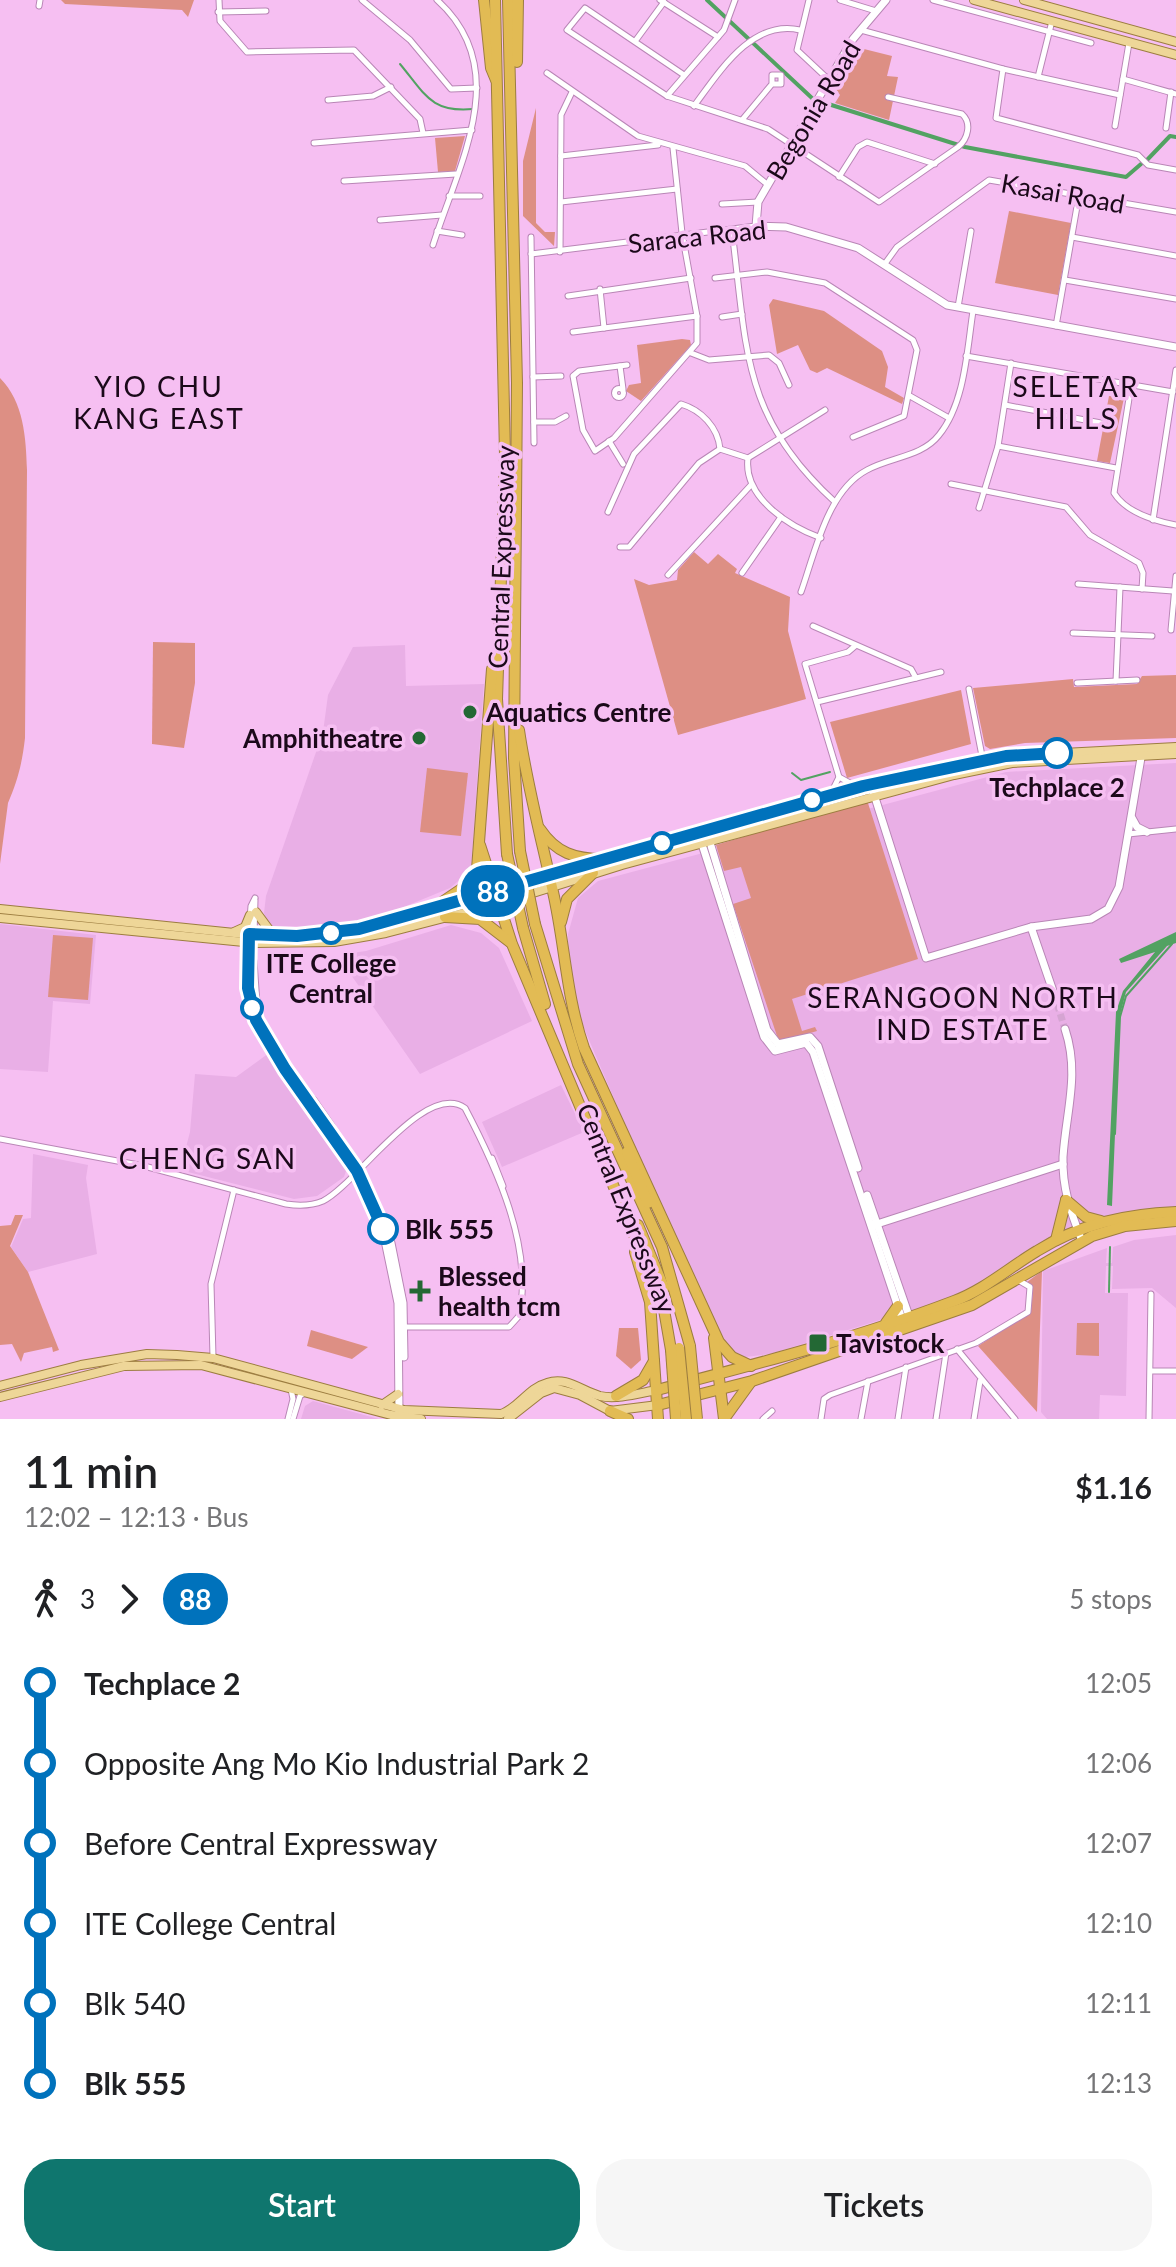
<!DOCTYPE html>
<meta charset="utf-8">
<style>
:root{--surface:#fff;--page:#f6f6f6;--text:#202124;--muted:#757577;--accent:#0f766e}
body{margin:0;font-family:Lato,sans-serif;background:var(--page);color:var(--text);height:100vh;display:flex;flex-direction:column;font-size:30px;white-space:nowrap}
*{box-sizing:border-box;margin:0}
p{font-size:26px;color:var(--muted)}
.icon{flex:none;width:44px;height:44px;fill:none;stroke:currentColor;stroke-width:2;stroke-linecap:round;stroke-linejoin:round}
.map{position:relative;height:1419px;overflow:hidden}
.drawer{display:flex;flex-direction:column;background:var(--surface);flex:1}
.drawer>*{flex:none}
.badge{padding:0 16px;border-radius:26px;font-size:28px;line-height:52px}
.map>.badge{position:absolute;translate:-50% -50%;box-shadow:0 0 0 4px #fff}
.legs{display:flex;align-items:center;gap:12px;height:88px;padding:0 24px;font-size:26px}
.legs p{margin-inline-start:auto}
.overview{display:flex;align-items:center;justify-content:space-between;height:136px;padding:0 24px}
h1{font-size:44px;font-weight:600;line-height:60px}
.primary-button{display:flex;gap:16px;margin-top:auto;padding:16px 24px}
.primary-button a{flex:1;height:92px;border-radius:32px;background:var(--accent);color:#fff;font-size:32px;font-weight:600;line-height:92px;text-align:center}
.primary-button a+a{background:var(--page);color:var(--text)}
ul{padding:0 24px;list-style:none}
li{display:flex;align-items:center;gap:28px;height:80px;font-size:30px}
li i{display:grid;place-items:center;width:12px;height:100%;margin:0 10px;background:currentColor}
li i::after{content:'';width:20px;height:20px;margin:-10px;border:6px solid;border-radius:50%;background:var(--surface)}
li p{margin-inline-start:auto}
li:first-child i{background:linear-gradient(#0000 50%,currentColor 0)}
li:last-child i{background:linear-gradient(currentColor 50%,#0000 0)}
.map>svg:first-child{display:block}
.built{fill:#e9afe6}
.green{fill:#dd8f84}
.water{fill:#52a262}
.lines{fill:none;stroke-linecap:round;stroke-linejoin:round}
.stream{stroke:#52a262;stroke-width:2}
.canal{stroke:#52a262;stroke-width:4}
.secondary-tunnel{stroke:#d5a4d2;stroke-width:7;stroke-dasharray:7 3.5;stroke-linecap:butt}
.street-casing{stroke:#b986b6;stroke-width:7}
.secondary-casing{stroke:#b986b6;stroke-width:9}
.primary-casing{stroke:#9c7d40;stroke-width:10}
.highway-casing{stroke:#9c7d40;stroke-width:12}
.street{stroke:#fff;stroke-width:5}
.secondary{stroke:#fff;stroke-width:7}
.primary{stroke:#eed698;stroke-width:8}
.highway{stroke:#e2bb54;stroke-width:10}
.highway-bridge-casing{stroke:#9c7d40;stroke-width:12;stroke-linecap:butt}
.highway-bridge{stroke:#e2bb54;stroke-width:10}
.line-1-casing{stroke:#fff;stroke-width:18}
.line-1{stroke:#0072bc;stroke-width:12}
.poi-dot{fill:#236834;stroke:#f6bff2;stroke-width:3}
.stop-1-dot{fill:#fff;stroke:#0072bc;stroke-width:4}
.labels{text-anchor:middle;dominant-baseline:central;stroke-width:7;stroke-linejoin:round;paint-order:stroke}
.street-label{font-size:26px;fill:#1b091a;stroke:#f6bff2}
.poi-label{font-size:26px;font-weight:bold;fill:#1b091a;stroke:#f6bff2;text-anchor:start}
.stop-label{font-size:26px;font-weight:bold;fill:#1b091a;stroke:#f6bff2}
.neighbourhood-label{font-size:28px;letter-spacing:2px;fill:#1b091a;stroke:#f6bff2}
</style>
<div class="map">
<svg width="1176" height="1419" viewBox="0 0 1176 1419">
<rect width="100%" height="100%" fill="#f6bff2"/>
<!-- built -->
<g class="built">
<path d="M 405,645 L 406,686 L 484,684 L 471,870 L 450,888 L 382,916 L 318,927 L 269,926 L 264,913 L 266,896 L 323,732 L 328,695 L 353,647 Z"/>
<path d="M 1176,763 L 1176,1206 L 1084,1221 L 1047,1239 L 955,1297 L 770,1354 L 737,1358 L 727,1349 L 659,1204 L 580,1019 L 569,968 L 568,934 L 578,898 L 598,881 L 1006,772 Z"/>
<path d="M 0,924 L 96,935 L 90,1004 L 53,1001 L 48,1072 L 0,1069 Z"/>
<path d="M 451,925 L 481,933 L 499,948 L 532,1021 L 420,1074 L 349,972 L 345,954 L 366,951 Z"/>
<path d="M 269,1053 L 347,1168 L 344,1177 L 317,1196 L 294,1199 L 180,1170 L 190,1132 L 195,1074 L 236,1077 Z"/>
<path d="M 561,1085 L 584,1132 L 502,1167 L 482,1122 Z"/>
<path d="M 33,1154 L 88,1165 L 86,1178 L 97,1254 L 28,1272 L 11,1247 L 23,1219 L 31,1218 Z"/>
<path d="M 1176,1235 L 1176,1308 L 1152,1288 L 1112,1289 L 1113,1266 L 1106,1266 L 1105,1293 L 1128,1293 L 1126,1396 L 1100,1395 L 1099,1419 L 1047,1419 L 1041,1412 L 1043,1271 L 1107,1248 L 1106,1263 L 1112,1263 L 1113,1247 L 1134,1240 Z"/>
<path d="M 313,1401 L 379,1419 L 301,1419 L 305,1406 Z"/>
</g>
<!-- green -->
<g class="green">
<path d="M 61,0 L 194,0 L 188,17 L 182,10 L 65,4 Z"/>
<path d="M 856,47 L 892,56 L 887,76 L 898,77 L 889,120 L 835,103 L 840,95 L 834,87 Z"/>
<path d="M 536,108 L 536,223 L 545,232 L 555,232 L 554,246 L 523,216 L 523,161 Z"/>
<path d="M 465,136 L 455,171 L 438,172 L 435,138 Z"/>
<path d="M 1009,211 L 1071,223 L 1058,295 L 995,283 Z"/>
<path d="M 773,299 L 824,311 L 882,351 L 888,367 L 885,387 L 904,398 L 902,404 L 827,368 L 817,373 L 810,370 L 798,345 L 777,354 L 769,305 Z"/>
<path d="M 682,339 L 690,340 L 691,345 L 641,401 L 626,391 L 629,385 L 641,383 L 637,345 Z"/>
<path d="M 0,378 C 24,402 26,438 27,470 L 25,738 C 22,765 17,782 8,803 L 0,864 Z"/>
<path d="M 1109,396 L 1124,398 L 1110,463 L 1097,461 Z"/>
<path d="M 694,552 L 708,564 L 718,554 L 737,569 L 735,573 L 790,597 L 788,631 L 806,699 L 678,735 L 634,579 L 649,585 L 677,580 L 678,570 Z"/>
<path d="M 153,642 L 195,643 L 195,683 L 184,748 L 152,744 Z"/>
<path d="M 1176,675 L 1176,738 L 1025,743 L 990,749 L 985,746 L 973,688 L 1073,679 L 1074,687 L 1137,684 L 1142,676 Z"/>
<path d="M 961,690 L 971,744 L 847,778 L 830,722 Z"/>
<path d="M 427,768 L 468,773 L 461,836 L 420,832 Z"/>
<path d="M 867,800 L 918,959 L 792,999 L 802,1031 L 815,1027 L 817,1031 L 779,1042 L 733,904 L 751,898 L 741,867 L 724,871 L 716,845 Z"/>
<path d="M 53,935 L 93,938 L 88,1000 L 48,997 Z"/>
<path d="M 15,1215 L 23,1215 L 10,1246 L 28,1272 L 59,1350 L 53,1352 L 52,1347 L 24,1353 L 21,1362 L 12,1344 L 0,1345 L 0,1226 L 11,1225 Z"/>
<path d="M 1042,1271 L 1037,1412 L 978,1346 L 1031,1312 L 1033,1289 L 1027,1282 Z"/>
<path d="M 1077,1323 L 1099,1323 L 1099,1356 L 1076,1355 Z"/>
<path d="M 619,1328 L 638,1328 L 641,1360 L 631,1369 L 616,1356 Z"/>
<path d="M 311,1330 L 368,1347 L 352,1359 L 307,1346 Z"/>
</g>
<!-- water -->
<path class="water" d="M 1176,932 L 1176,943 L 1167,946 L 1126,992 L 1120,1015 L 1112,1206 L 1107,1205 L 1116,1012 L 1123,991 L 1155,952 L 1121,963 L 1119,959 Z"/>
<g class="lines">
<!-- stream -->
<g class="stream">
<path d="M 400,64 C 425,94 431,113 473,109"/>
<path d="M 792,773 L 801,780 L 830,772"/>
<path d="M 1115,1134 L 1120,1017 L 1126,996 L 1172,944"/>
<path d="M 1109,1292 L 1110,1247"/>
</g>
<!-- canal -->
<g class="canal">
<path d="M 707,0 L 813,99"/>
<path d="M 825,103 L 965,147 L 1126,177 L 1141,164"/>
<path d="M 1147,160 L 1170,136 L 1176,137"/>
</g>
<!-- secondary-tunnel -->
<path class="secondary-tunnel" d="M 1054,994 L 1065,1029"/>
<defs>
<g id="street">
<path d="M 219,0 L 220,21 L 247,52 L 354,50 L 420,119 L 423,133"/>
<path d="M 362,0 L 410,40 L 451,89 L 477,88"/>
<path d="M 660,0 L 718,37"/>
<path d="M 809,0 L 797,50 L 829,80"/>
<path d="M 840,0 L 876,11"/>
<path d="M 933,0 L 1091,43"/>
<path d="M 39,6 L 40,0"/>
<path d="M 218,12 L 266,11"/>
<path d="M 861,30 L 1003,69 L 1120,95"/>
<path d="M 636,40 L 664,2"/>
<path d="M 1003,69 L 996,118 L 1138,155 L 1148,165 L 1176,170"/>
<path d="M 547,73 L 638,136 L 745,166 L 768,185"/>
<path d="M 684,75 L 585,8 L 567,30 L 667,96 L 768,129 L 879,202 L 958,147 C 968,139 972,123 962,114 L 888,97"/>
<path d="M 1038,77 L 1052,21"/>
<path d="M 1123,79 L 1176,94"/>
<path d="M 667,96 L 724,30 L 735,0"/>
<path d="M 328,100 L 373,96 L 391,87"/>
<path d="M 694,106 C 720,71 752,19 800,30"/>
<path d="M 742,120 L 772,84 L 772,75 L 781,75 L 781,84 L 772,84"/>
<path d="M 1115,126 L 1129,43"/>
<path d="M 1166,128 L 1171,92"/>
<path d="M 314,143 L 472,130"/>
<path d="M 561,156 L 658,145"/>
<path d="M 839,177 L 858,147 L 867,142 L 935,164"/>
<path d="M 344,181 L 456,174"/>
<path d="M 449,196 L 480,196"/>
<path d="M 561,202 L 677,189"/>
<path d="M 722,204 L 758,202"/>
<path d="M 380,220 L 442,215"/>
<path d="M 437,231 L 462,235"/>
<path d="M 732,231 C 747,347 741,417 835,502"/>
<path d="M 531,237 L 534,443"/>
<path d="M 1072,237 L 1176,256"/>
<path d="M 433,245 C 459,163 514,69 437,0"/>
<path d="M 560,252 L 561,115 L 572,92"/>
<path d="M 531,254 L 756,226"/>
<path d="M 884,265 L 897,247 L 989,180 L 1176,212"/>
<path d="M 715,278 L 767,272 L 825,283 L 913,340 L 917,350 L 904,416 L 853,437"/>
<path d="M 1065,280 L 1176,299"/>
<path d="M 600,289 L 604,328"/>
<path d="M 568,296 L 691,278"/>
<path d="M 958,307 L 971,231"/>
<path d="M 722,317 L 742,314"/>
<path d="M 1056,326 L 1079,195"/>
<path d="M 573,332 L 697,316"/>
<path d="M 691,353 L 709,360 L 769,355 L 779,363 L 789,385"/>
<path d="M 966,356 L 1173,392"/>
<path d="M 627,365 L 579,371 L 573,376 L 583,430 L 595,451 L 614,438 L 697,343 L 697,316 L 682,233 L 673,148"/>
<path d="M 620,366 L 623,389"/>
<path d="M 533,377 L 561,376"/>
<path d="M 1131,386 L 1114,493 C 1126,512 1155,521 1176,525"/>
<circle cx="619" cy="393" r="4.5"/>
<path d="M 910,396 L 949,418"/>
<path d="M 1005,405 L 1101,423"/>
<path d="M 534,422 L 555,422 L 566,416"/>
<path d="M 609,441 L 623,464"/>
<path d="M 998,446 L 1116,468"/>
<path d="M 720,449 L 748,458 L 825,410"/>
<path d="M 748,458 C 743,497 788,526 821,538"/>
<path d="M 951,484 L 1066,507 L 1090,535 L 1139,563 L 1143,573 L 1142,589"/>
<path d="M 979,508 L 998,446 L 1011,363"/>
<path d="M 608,512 L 634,454 L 681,404 C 701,410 718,427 720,449"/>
<path d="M 1153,520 L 1176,370"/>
<path d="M 620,547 L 629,547 L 699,463 L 720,449"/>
<path d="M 742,573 L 781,517"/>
<path d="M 668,575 L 751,485"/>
<path d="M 1078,584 L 1173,591"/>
<path d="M 801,592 C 815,553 827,491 867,470 C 890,457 922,457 939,435 C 965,403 967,350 973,311"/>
<path d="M 813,626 L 911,669 L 916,678"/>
<path d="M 1171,630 L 1176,576"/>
<path d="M 1073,633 L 1152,636"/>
<path d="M 1116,681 L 1120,587"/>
<path d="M 1077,683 L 1137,680"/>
<path d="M 969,689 L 983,761"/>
<path d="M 817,702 L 941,672"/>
<path d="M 839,777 L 805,664 L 848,652 L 855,646"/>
<path d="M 830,795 L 839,777 L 859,788"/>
<path d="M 1128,834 L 1176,829"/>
<path d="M 249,934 L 251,906 L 255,898"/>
<path d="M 254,935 L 255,900"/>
<path d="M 0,1139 L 144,1166 L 286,1204 C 299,1206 311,1206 323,1201 C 356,1185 425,1080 465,1108 C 496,1167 534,1248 519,1316 L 509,1327 L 403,1327"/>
<path d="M 492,1158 L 503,1186"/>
<path d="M 957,1349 L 1015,1419"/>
<path d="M 213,1357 L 211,1284 L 234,1190"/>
<path d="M 1151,1371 L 1176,1371"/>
<path d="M 288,1419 L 293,1399 L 291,1389"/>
<path d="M 293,1419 L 300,1396 L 306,1392"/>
<path d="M 763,1419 L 772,1411"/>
<path d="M 821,1419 L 824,1399 L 830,1395 L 976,1343 L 1028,1312 L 1030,1287 L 1018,1280"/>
<path d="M 861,1419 L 868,1381"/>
<path d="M 898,1419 L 906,1367"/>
<path d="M 936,1419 L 946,1353"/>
<path d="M 974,1419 L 980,1381"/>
<path d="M 1149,1419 L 1151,1294"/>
</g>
<g id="secondary">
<path d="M 886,0 L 853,39 L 758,202 L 756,226 L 786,227 L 858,248 L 947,305 L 1176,347"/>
<path d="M 871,785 L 926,958 L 1031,927 L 1091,919 L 1108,909 L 1119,887 L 1142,752"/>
<path d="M 1132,818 L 1137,827 L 1147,832"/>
<path d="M 708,836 L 767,1030 L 778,1044 L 810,1037 L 818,1046 L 858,1168"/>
<path d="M 700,838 L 764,1037 L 775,1051 L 806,1043 L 813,1052 L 902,1319"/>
<path d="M 1031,927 L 1054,994"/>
<path d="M 249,940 L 248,988 L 256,1020 L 294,1082 L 357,1171 L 382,1226 L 398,1303 L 399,1413"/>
<path d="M 253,961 L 256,1004"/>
<path d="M 1065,1029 C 1080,1074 1066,1111 1063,1157 C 1062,1188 1071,1213 1082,1241"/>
<path d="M 313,1100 L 331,1126"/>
<path d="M 867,1195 L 909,1316"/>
<path d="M 874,1225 L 1063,1164"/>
<path d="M 391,1243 L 403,1303 L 404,1357"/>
</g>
<g id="primary">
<path d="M 974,0 L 1176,55"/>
<path d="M 1024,0 L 1176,42"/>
<path d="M 0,909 L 254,935 L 338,933 L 887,781 L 1006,756 L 1176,747"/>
<path d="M 256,912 L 273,935"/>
<path d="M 0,918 L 254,943 L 334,942 L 386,933 L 498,904 L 622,865 L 954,775 L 1012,763 L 1176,754"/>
<path d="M 234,932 L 245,927 L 250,915"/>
<path d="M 0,1386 L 81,1365 L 147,1354 L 177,1355 L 213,1358 L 404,1410 L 501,1414 C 519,1408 528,1388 547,1383 C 567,1376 581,1391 600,1396 C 617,1400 640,1393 657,1390"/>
<path d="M 0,1397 L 124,1366 L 201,1365 L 391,1415 L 421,1419"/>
<path d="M 382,1405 L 398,1394"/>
<path d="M 508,1419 L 541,1393 L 554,1388 L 580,1395 L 610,1411 L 658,1405"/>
</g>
<g id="highway">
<path d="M 484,0 L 491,68 L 496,80"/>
<path d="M 495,0 L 505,455 L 497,699 L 507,854"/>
<path d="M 508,0 L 517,383 L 514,758 L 520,851"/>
<path d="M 517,62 L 518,0"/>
<path d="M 519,730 C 527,785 541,837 553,892 C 565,944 566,996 584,1048 L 719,1342 L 732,1357 L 751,1366"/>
<path d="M 540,829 C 556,853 575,859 603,859"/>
<path d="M 480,845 L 512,944 L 663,1304 L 671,1350"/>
<path d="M 435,907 L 466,886 L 477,869 L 492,669"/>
<path d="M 445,917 L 480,919 L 510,942"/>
<path d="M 561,922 L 567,899 L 593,873"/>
<path d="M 535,924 L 578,1064 L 662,1247 L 690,1346"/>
<path d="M 523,928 L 545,1004"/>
<path d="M 627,1152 L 648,1203"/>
<path d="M 1066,1200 L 1086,1217 L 1101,1221"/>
<path d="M 638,1225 L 664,1288"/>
<path d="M 1056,1240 L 1066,1200"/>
<path d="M 635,1252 L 650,1302 L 658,1419"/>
<path d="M 886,1323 L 898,1306"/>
<path d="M 714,1338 L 724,1419"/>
<path d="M 657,1390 C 757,1364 857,1338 954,1301 C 984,1290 1010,1267 1037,1251 C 1080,1224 1126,1214 1176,1212"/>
<path d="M 616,1396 L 643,1380 L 654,1361"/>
<path d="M 658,1405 L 752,1381 L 972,1305 L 1092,1236 L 1125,1226 L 1176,1221"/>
<path d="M 610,1411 L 628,1419"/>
<path d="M 724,1419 L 750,1383"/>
</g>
</defs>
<!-- street casing -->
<use href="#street" class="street-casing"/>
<!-- secondary casing -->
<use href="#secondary" class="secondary-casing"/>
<!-- primary casing -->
<use href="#primary" class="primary-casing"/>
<!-- highway casing -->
<use href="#highway" class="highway-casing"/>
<!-- street -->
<use href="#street" class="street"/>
<!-- secondary -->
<use href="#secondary" class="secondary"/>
<!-- primary -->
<use href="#primary" class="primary"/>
<!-- highway -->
<use href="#highway" class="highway"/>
<defs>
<g id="highway-bridge">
<path d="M 520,851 L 535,924"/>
<path d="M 507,854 L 523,928"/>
<path d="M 690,1346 L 697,1419"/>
<path d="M 679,1348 L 686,1419"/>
<path d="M 671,1350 L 676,1419"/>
</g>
</defs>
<!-- highway-bridge casing -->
<use href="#highway-bridge" class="highway-bridge-casing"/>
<!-- highway-bridge -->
<use href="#highway-bridge" class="highway-bridge"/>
</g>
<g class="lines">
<defs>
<path id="line-1" d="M 383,1229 L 357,1171 L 285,1069 L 256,1020 L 248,988 L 249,934 L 297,936 L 359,929 L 863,786 L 1006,756 L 1057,753"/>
</defs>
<!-- line-1 casing -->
<use href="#line-1" class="line-1-casing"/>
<!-- line-1 -->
<use href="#line-1" class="line-1"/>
</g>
<!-- markers -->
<g class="poi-dot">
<circle cx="470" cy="712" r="8"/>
<circle cx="419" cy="738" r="8"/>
<path d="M416 1279h8v8h8v8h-8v8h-8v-8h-8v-8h8z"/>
<rect x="808" y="1333" width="20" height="20" rx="4"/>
</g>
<g class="stop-1-dot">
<circle cx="1057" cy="753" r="14"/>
<circle cx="812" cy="800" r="10"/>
<circle cx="662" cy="843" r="10"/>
<circle cx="331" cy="933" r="10"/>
<circle cx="252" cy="1008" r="10"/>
<circle cx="383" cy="1229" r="14"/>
</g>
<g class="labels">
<!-- street labels -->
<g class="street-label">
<text transform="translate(813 110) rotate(-59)">Begonia Road</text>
<text transform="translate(1063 193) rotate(10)">Kasai Road</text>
<text transform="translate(697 236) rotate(-6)">Saraca Road</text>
<text transform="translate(501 557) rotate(-88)">Central Expressway</text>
<text transform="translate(627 1208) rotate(68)">Central Expressway</text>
</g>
<!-- poi labels -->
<g class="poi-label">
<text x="486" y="712">Aquatics Centre</text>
<text x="403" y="738" text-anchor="end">Amphitheatre</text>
<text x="438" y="1276">Blessed<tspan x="438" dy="30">health tcm</tspan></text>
<text x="836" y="1343">Tavistock</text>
</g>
<!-- stop labels -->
<g class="stop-label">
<text x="1057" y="787">Techplace 2</text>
<text x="331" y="963">ITE College<tspan x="331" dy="30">Central</tspan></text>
<text x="405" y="1229" text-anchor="start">Blk 555</text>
</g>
<!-- neighbourhood labels -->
<g class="neighbourhood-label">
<text x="159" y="386">YIO CHU<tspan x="159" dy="32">KANG EAST</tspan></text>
<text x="1076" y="386">SELETAR<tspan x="1076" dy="32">HILLS</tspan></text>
<text x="963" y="997">SERANGOON NORTH<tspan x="963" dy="32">IND ESTATE</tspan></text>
<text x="208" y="1158">CHENG SAN</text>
</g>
</g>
</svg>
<b class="badge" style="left:493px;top:891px;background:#0072bc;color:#fff">88</b>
</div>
<section class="drawer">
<div class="overview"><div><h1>11 min</h1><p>12:02 – 12:13 · Bus</p></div><b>$1.16</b></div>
<div class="legs"><svg class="icon" aria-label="walk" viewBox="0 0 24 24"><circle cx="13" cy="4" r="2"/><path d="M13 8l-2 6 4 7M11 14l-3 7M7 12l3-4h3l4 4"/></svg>3<svg class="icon" aria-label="forward" viewBox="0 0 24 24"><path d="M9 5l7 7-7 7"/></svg><b class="badge" style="background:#0072bc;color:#fff">88</b><p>5 stops</p></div>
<ul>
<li><i style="color:#0072bc"></i><b>Techplace 2</b><p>12:05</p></li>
<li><i style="color:#0072bc"></i><span>Opposite Ang Mo Kio Industrial Park 2</span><p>12:06</p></li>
<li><i style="color:#0072bc"></i><span>Before Central Expressway</span><p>12:07</p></li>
<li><i style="color:#0072bc"></i><span>ITE College Central</span><p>12:10</p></li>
<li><i style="color:#0072bc"></i><span>Blk 540</span><p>12:11</p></li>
<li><i style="color:#0072bc"></i><b>Blk 555</b><p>12:13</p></li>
</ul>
<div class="primary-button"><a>Start</a><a>Tickets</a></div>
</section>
